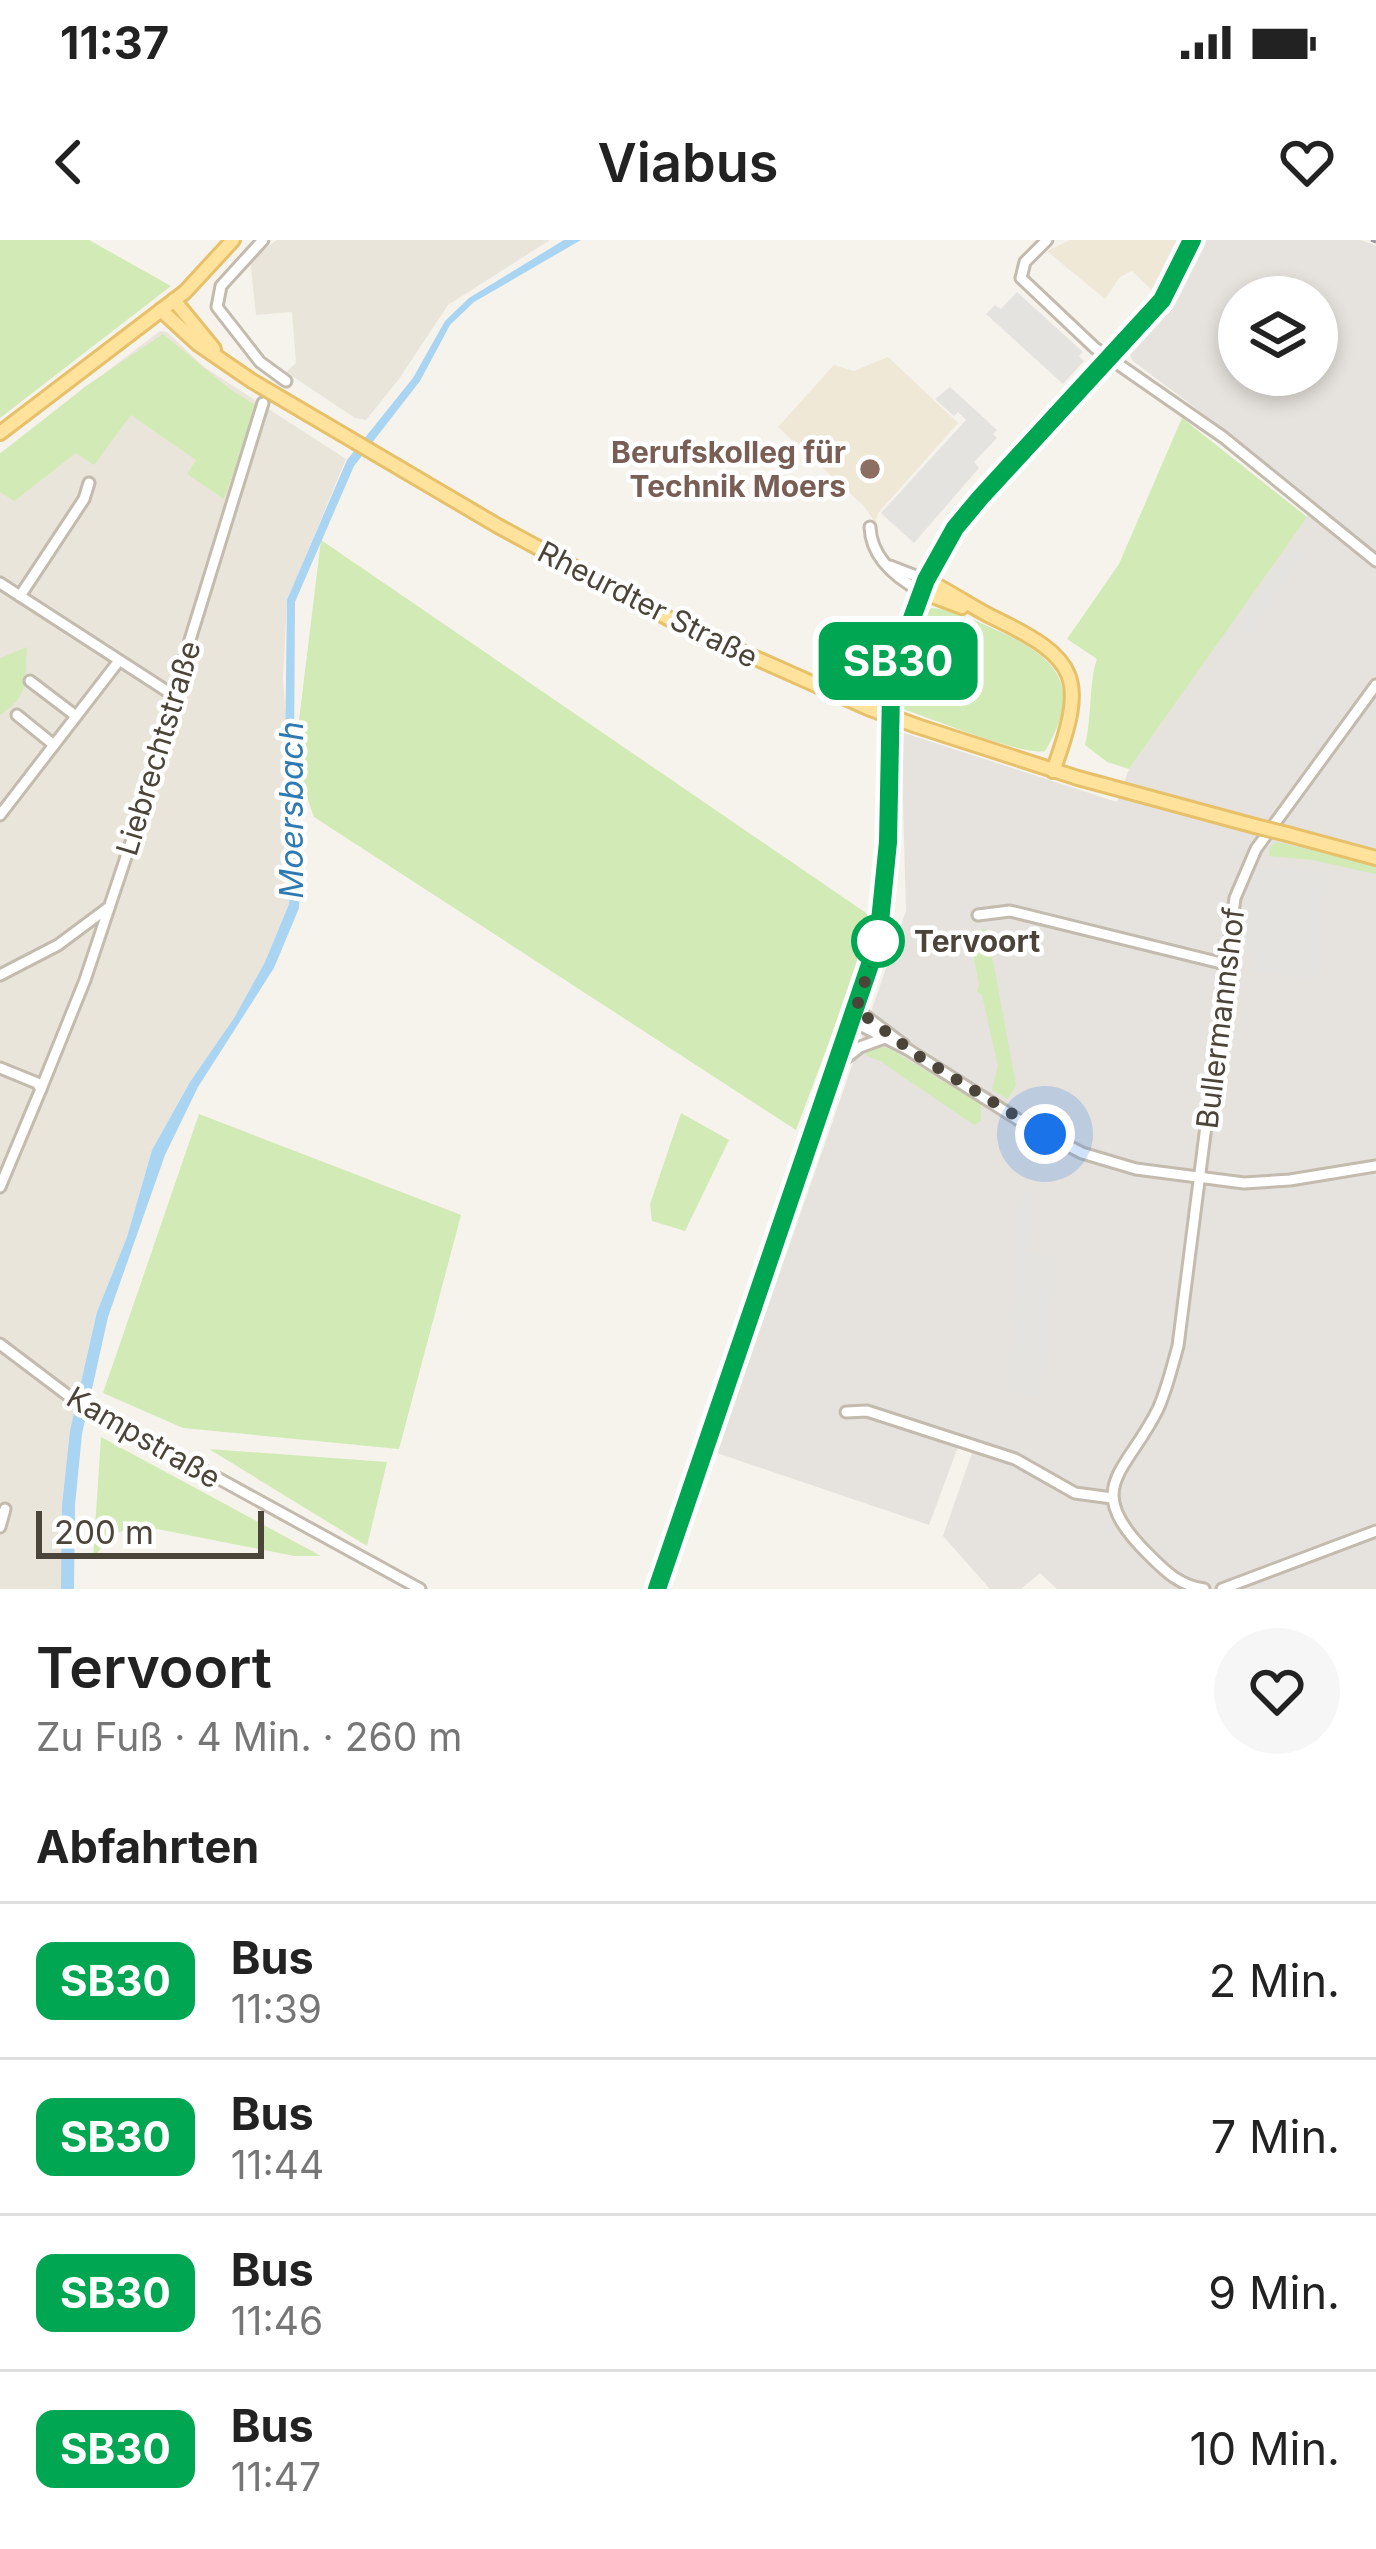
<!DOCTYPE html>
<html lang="de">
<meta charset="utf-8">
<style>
:root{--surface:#fff;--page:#f6f6f6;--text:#222;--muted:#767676;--line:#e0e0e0}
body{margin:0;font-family:Inter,sans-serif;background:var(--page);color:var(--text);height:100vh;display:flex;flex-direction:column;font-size:45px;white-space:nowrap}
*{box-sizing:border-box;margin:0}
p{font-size:39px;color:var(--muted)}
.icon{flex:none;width:66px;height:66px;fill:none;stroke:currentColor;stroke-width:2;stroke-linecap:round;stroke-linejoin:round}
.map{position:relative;height:1349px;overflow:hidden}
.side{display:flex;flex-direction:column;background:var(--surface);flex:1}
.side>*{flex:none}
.badge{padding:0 24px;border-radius:18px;font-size:42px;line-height:78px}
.buttons{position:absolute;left:1218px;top:36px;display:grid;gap:24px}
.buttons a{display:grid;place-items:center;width:120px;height:120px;border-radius:50%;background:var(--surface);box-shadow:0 6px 18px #0003;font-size:60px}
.scale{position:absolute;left:36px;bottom:30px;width:228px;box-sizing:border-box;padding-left:12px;border:6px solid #4b4439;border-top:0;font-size:33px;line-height:42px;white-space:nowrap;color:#4b4439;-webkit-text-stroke:9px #fff;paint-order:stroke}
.you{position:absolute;width:60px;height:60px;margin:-30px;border:9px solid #fff;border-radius:50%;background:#1a73e8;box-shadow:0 0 0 18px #1a73e833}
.map>.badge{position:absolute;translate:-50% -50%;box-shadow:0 0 0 6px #fff}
h2{padding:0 36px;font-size:45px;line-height:108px}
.round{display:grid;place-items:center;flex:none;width:126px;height:126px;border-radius:63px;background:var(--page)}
.head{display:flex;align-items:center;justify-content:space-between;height:204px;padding:0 36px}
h1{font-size:57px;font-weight:600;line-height:90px}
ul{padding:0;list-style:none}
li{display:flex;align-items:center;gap:36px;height:156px;padding:0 36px;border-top:3px solid var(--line)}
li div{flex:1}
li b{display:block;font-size:45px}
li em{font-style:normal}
li .badge{min-width:132px;font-weight:700;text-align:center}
.status{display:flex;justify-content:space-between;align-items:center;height:84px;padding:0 60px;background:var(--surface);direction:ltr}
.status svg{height:33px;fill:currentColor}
header{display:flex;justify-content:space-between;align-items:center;height:156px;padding:0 36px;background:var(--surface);font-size:54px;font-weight:600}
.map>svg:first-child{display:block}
.residential{fill:#eae5da}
.industrial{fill:#e6e2dd;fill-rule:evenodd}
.education{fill:#efe8d6}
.green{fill:#d2eab5}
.parking{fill:#e5e3e0}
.water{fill:#a9d4f2}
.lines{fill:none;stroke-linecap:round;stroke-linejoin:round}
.minor-casing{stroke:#c2bbae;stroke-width:15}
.major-casing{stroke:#e6c16a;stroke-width:18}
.minor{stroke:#fff;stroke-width:9}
.major{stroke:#ffe39c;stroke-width:12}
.rail{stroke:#9a9a9a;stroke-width:3;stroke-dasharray:15 15;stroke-linecap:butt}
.major-bridge-casing{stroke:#e6c16a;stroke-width:18;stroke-linecap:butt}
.major-bridge{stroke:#ffe39c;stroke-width:12}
.line-casing{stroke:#fff;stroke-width:27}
.line{stroke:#00a651;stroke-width:18}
.walk{stroke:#4b4439;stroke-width:12;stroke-dasharray:0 21.6}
.education-dot{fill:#8d6e63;stroke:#fff;stroke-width:4.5}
.stop-dot{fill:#fff;stroke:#00a651;stroke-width:6}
.labels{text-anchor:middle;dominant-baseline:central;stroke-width:9;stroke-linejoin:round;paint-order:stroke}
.education-label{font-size:30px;font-weight:bold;fill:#785e54;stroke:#fff;text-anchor:end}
.street-label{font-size:30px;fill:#4b4439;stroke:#fff}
.stop-label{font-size:30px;font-weight:bold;fill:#4b4439;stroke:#fff;text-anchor:start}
.water-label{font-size:33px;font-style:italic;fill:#2e7ab2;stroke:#fff}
</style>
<div class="status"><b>11:37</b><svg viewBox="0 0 49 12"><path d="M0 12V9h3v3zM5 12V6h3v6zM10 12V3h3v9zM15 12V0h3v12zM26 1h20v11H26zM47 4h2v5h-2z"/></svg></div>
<header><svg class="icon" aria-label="back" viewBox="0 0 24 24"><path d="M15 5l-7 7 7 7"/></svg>Viabus<svg class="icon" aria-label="heart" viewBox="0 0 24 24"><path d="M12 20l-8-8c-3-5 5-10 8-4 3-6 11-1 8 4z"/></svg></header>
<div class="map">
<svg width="1376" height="1349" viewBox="0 0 1376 1349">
<rect width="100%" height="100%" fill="#f6f3ec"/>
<!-- residential -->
<g class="residential">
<path d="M 277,0 L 550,0 L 448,65 L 399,139 L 366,180 L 355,178 L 286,132 L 296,123 L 292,72 L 256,75 L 250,19 Z"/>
<path d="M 160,91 L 167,92 L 204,127 L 346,219 L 287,361 L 283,438 L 294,599 L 289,664 L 265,722 L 234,778 L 190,842 L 152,910 L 127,997 L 97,1072 L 61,1349 L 0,1349 L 0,213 Z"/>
</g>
<!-- industrial -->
<path class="industrial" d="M 1207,0 L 1361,0 L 1376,6 L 1376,1349 L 1057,1349 L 1040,1333 L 1021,1349 L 990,1349 L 943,1296 L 972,1213 L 958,1207 L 929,1285 L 717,1213 L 906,671 L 901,492 L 1117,562 L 1129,529 L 1315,265 L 1221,187 L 1133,121 L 1128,112 L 1177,60 ZM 1239,57 L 1317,57 L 1317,135 L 1239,135 Z"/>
<!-- education -->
<g class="education">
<path d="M 1070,0 L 1177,0 L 1152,50 L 1132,31 L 1120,37 L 1105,59 L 1047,11 Z"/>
<path d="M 888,117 L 958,183 L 879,272 L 875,282 L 863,265 L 778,187 L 834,125 L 854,131 Z"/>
</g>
<!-- green -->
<g class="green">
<path d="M 0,0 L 89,0 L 171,46 L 0,178 Z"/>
<path d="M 163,94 L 231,150 L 257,166 L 224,259 L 187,234 L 196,220 L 131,175 L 94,225 L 76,213 L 14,261 L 0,252 L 0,214 L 86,146 Z"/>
<path d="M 1182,178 L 1307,277 L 1129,529 L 1107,522 L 1085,505 C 1092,479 1089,440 1097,419 L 1067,399 L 1119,324 Z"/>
<path d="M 321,300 L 869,675 L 858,725 L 796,890 L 314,577 L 294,521 Z"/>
<path d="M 931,368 C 952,369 974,380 994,389 C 1054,415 1086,444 1045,511 C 1026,517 930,478 903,469 C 901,441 910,386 931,368 Z"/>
<path d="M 27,407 C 24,436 32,455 0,475 L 0,418 Z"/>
<path d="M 1277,602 L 1376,625 L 1376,634 L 1312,620 L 1269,616 L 1270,606 Z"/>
<path d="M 987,689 L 1016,845 L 1008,859 L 992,850 L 998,826 L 982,755 L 977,752 L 979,744 L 970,697 L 974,691 Z"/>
<path d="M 874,805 L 890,809 L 981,864 L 981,881 L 974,885 L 880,821 L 865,815 Z"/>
<path d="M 681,873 L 729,900 L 685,991 L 652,981 L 650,964 Z"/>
<path d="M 199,874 L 461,975 L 399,1209 L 183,1188 L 103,1153 Z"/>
<path d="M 101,1197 L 321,1316 L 294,1316 L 137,1285 L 110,1296 L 93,1319 Z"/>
<path d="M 209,1209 L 387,1222 L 367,1306 Z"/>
</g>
<!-- parking -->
<g class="parking">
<path d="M 1017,52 L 1083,112 L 1079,116 L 1084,121 L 1063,144 L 986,74 L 995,65 L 1001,69 Z"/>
<path d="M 950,147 L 997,190 L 993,194 L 997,198 L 974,222 L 979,228 L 914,303 L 881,273 L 966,180 L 958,172 L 954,176 L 935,159 Z"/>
<path d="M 1290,306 L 1304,316 L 1248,396 L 1233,386 Z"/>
<path d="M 1265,626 L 1327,633 L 1316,739 L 1253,732 L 1255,714 L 1236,711 L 1245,655 L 1255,631 Z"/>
<path d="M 1022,949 L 1033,950 L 1027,1013 L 1058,1017 L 1040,1155 L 1005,1150 L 1014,1085 L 1009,1083 Z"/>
</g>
<!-- water -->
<path class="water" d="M 564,0 L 581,0 L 474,62 L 450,85 L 420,141 L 354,226 L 295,362 L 294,515 L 303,600 L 299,668 L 274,728 L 198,847 L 165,915 L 108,1077 L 82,1194 L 75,1265 L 74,1349 L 61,1349 L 62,1266 L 70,1191 L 97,1072 L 127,997 L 152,910 L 190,842 L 234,778 L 265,722 L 289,664 L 294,599 L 285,516 L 287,360 L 347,220 L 413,138 L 445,81 L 469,58 Z"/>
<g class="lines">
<defs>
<g id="minor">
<path d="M 263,0 L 221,46 L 217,67 L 260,122 L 286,141"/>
<path d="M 1047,0 L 1025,22 L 1021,38 L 1095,108 L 1223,197 L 1376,321"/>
<path d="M 870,287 C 871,318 896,338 922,352"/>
<path d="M 890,326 L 926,340"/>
<path d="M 0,343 L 173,455"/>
<path d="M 20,356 L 84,259 L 89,243"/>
<path d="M 30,441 L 76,476"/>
<path d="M 17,475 L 54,505"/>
<path d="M 0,575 L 118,422"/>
<path d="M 978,675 L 1010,671 L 1225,724"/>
<path d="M 0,735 L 58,705 L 109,667"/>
<path d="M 856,769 L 904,805"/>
<path d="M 852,781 L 907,809 L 1022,882 L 1082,913 L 1136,929 L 1244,943 L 1290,940 L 1376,926"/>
<path d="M 837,825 L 860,807 L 882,799"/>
<path d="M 0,828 L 37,843 L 41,849 L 0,947"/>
<path d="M 41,849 L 85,740 L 169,488 L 173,455 L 263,163"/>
<path d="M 0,1104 L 70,1157 L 420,1349"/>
<path d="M 846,1172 L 867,1171 L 1015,1219 L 1075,1253 L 1112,1258"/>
<path d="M 0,1287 L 5,1269"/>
<path d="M 1204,1349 C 1179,1345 1166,1332 1149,1315 C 1080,1247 1126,1234 1158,1169 C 1167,1149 1172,1127 1178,1106 L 1235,658 L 1256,609 L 1376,445"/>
<path d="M 1222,1349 L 1376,1291"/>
</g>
<g id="major">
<path d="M 174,60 L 214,109"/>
<path d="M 161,70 L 198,104 L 252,141 L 498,286 L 679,384 L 868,468"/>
<path d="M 0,193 L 185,52 L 233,0"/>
<path d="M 926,340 C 949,351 970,366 992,377 C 1080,419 1087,438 1053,531"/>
<path d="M 922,352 L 962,367"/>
<path d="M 917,486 L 1078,538 L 1255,586"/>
<path d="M 1287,594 L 1376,618"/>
<path d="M 657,1349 L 878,701 L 885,663 L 891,453 L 904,400 L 926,340 L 955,288 L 980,258 L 1162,60 L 1192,0"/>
</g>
</defs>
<!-- minor casing -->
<use href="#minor" class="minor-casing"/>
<!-- major casing -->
<use href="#major" class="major-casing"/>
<!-- minor -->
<use href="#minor" class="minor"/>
<!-- major -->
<use href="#major" class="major"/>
<!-- rail -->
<path class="rail" d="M 1371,0 L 1376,2"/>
<defs>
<g id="major-bridge">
<path d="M 868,468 L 917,486"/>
<path d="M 1255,586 L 1287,594"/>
</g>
</defs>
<!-- major-bridge casing -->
<use href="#major-bridge" class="major-bridge-casing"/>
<!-- major-bridge -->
<use href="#major-bridge" class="major-bridge"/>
</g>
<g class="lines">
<defs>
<path id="line" d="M 657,1349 L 878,701 L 888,602 L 891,453 L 904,400 L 926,340 L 955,288 L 980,258 L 1162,60 L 1192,0"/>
</defs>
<!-- line casing -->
<use href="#line" class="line-casing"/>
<!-- line -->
<use href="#line" class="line"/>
<!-- walk -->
<path class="walk" d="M 878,701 L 856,769 L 917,815 L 1045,894"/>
</g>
<!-- markers -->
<circle class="education-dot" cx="870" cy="229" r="12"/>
<circle class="stop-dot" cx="878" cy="701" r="24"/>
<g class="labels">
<!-- education labels -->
<g class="education-label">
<text x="846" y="212">Berufskolleg für<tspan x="846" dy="34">Technik Moers</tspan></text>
</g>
<!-- street labels -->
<g class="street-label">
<text transform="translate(648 364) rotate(27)">Rheurdter Straße</text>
<text transform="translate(158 508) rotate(-73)">Liebrechtstraße</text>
<text transform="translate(1220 778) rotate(-83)">Bullermannshof</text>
<text transform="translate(144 1197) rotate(30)">Kampstraße</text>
</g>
<!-- stop labels -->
<g class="stop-label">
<text x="914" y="701">Tervoort</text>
</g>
<!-- water labels -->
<g class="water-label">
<text transform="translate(291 570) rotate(-90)">Moersbach</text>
</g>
</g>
</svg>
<div class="buttons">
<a><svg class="icon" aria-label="layers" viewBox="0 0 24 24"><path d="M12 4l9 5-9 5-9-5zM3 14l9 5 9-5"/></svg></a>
</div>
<div class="scale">200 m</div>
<div class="you" style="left:1045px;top:894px"></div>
<b class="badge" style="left:898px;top:421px;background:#00a651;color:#fff">SB30</b>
</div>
<section class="side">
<div class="head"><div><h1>Tervoort</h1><p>Zu Fuß · 4 Min. · 260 m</p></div><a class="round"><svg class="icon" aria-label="heart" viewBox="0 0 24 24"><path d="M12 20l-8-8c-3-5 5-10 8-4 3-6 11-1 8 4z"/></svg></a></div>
<h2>Abfahrten</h2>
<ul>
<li><span class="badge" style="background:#00a651;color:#fff">SB30</span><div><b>Bus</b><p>11:39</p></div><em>2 Min.</em></li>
<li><span class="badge" style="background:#00a651;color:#fff">SB30</span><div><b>Bus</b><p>11:44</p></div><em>7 Min.</em></li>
<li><span class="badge" style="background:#00a651;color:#fff">SB30</span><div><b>Bus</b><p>11:46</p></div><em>9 Min.</em></li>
<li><span class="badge" style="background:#00a651;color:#fff">SB30</span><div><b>Bus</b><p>11:47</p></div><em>10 Min.</em></li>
</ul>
</section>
